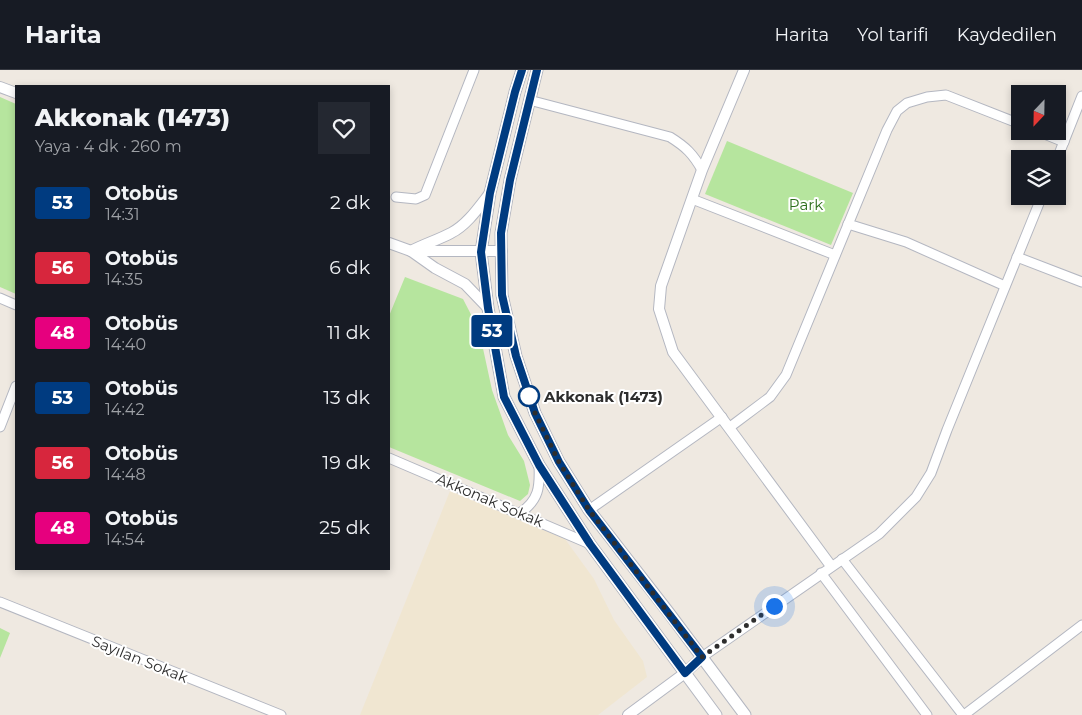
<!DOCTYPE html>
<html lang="tr">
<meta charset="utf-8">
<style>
:root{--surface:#171b24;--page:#242831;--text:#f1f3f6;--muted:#9ea1a6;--line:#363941}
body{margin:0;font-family:Montserrat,sans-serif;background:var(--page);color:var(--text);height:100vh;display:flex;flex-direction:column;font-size:19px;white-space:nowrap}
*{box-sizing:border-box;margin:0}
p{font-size:16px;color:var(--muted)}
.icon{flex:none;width:28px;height:28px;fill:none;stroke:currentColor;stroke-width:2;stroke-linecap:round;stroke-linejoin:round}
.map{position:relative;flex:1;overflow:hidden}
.sheet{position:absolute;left:15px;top:15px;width:375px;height:485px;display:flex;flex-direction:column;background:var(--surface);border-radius:0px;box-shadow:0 2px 8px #0003}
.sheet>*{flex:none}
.badge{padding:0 10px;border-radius:4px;font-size:18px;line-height:32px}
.needle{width:32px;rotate:202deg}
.fabs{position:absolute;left:1011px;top:15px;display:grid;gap:10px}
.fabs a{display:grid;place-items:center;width:55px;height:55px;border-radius:0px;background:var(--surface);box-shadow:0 2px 8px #0003;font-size:25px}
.you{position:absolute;width:25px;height:25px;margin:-12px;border:4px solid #fff;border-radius:50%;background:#1a73e8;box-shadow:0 0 0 8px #1a73e833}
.map>.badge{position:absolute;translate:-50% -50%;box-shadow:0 0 0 2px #fff}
.round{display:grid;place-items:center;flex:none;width:52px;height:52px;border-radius:0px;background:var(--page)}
.headline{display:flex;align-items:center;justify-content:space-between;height:85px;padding:0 20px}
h1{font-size:24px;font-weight:800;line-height:38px}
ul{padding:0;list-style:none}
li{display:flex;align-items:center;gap:15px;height:65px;padding:0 20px}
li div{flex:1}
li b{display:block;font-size:19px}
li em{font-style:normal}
li .badge{min-width:55px;font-weight:700;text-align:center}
header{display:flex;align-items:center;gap:30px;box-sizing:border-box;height:70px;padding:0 25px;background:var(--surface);border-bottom:1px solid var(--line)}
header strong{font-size:24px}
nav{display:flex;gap:28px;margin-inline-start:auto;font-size:18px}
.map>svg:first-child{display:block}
.education{fill:#f0e6d1}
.green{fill:#b6e59e}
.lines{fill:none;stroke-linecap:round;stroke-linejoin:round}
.minor-casing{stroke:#b4b7c1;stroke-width:11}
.tertiary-casing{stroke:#b4b7c1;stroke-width:12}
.secondary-casing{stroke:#b4b7c1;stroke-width:13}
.minor{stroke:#fff;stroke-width:9}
.tertiary{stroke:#fff;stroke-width:10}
.secondary{stroke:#fff;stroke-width:11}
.line-casing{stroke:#fff;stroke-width:11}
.line{stroke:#003b80;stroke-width:8}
.walk{stroke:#2e2e2e;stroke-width:5;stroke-dasharray:0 9}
.stop-dot{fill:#fff;stroke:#003b80;stroke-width:2.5}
.labels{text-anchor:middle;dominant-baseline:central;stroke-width:4;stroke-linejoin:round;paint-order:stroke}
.park-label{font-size:15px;fill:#2c6e1b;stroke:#fff}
.stop-label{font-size:15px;font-weight:bold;fill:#2e2e2e;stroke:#fff;text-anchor:start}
.street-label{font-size:15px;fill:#2e2e2e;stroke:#fff}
</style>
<header>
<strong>Harita</strong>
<nav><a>Harita</a><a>Yol tarifi</a><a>Kaydedilen</a></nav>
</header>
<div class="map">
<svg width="1082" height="645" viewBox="0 0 1082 645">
<rect width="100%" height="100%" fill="#efe9e1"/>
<!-- education -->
<path class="education" d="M 450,421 L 565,469 L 594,509 L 614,550 L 643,591 L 647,607 L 598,645 L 360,645 Z"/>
<!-- green -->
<g class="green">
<path d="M 0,27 L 16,34 L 16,224 L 0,217 Z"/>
<path d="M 727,71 L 853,123 L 831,175 L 705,124 Z"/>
<path d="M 405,207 L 463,229 L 479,260 L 492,320 L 508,365 L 524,391 L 530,415 L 528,424 L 520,431 L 389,377 L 389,246 Z"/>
<path d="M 0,558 L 10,563 L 0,588 Z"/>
</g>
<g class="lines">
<defs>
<g id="minor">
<path d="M 529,30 L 670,67 C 686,77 693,84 702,100"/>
<path d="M 1037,61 L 1064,72"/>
<path d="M 1057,89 L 1082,26"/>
<path d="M 396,127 L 416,129 L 425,125 L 474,0"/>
<path d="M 692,129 L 835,185"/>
<path d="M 848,154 L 906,172 L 1005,216"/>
<path d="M 1017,187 L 1082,212"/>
<path d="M 0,228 L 16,235"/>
<path d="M 0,357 L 16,316"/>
<path d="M 730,357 L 770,327 L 786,305 L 887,60 L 897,41 L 907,33 L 927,27 L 946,25 L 1020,54"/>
<path d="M 389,388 L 590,474"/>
<path d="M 589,440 L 722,347"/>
<path d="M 520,443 C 539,430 540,417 539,395"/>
<path d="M 842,489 L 963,645"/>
<path d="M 821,503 L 927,645"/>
<path d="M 0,532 L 281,645"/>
<path d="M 702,587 L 879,464 L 916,427 L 931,403 L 947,360 L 1042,126"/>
<path d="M 964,645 L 1082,555"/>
</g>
<g id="tertiary">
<path d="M 744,0 L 702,100 L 661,216 L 659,239 L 673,282 L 831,496"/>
<path d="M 0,17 L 16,23"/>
<path d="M 389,173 L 411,181 L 502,181"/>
<path d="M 488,238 L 465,214 L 435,198 L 411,181 C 424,174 438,170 451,163 C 467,155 479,137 490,123"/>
<path d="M 628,645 L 685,603 L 702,587"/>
</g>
<g id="secondary">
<path d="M 522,0 L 515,22 L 490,123 L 481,182 L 488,238 L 504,327 L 539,395 L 590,474 L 716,645"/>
<path d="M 537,0 L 510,110 L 501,163 L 502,225 L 516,286 L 535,343 L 559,392 L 589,440 L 669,543 L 745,645"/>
</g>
</defs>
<!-- minor casing -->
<use href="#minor" class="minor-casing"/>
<!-- tertiary casing -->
<use href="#tertiary" class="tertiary-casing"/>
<!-- secondary casing -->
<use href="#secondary" class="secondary-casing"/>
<!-- minor -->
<use href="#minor" class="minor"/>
<!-- tertiary -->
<use href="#tertiary" class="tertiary"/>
<!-- secondary -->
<use href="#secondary" class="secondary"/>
</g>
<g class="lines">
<defs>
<path id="line" d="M 522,0 L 515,22 L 490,123 L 481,182 L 488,238 L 504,327 L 539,395 L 590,474 L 685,603 L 702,587 L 589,440 L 559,392 L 535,343 L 516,286 L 502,225 L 501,163 L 510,110 L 537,0"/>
</defs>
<!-- line casing -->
<use href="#line" class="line-casing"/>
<!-- line -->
<use href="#line" class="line"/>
<!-- walk -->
<path class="walk" d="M 529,326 L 535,343 L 559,392 L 589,440 L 702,587 L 774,536"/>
</g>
<!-- markers -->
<circle class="stop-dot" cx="529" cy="326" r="10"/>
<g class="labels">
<!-- park labels -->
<g class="park-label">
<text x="806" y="134">Park</text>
</g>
<!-- stop labels -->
<g class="stop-label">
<text x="544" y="326">Akkonak (1473)</text>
</g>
<!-- street labels -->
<g class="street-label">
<text transform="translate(490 430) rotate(23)">Akkonak Sokak</text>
<text transform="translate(140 589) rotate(22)">Sayılan Sokak</text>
</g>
</g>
</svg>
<div class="fabs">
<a><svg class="needle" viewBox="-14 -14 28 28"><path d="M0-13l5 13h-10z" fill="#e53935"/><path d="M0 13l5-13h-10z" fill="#9ea1a6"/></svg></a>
<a><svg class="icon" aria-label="layers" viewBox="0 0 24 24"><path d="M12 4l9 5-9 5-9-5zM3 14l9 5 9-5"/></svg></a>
</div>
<div class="you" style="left:774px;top:536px"></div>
<b class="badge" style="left:492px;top:261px;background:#003b80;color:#fff">53</b>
<section class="sheet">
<div class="headline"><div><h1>Akkonak (1473)</h1><p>Yaya · 4 dk · 260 m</p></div><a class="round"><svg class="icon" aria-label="heart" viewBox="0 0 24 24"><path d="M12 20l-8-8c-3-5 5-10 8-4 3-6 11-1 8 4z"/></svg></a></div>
<ul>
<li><span class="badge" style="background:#003b80;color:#fff">53</span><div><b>Otobüs</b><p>14:31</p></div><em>2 dk</em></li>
<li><span class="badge" style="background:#d7263d;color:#fff">56</span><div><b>Otobüs</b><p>14:35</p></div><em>6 dk</em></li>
<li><span class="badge" style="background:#e6007e;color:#fff">48</span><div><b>Otobüs</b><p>14:40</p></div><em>11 dk</em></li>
<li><span class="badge" style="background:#003b80;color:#fff">53</span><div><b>Otobüs</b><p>14:42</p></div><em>13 dk</em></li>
<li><span class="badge" style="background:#d7263d;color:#fff">56</span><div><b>Otobüs</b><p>14:48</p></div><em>19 dk</em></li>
<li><span class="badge" style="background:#e6007e;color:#fff">48</span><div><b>Otobüs</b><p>14:54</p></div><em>25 dk</em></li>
</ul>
</section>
</div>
